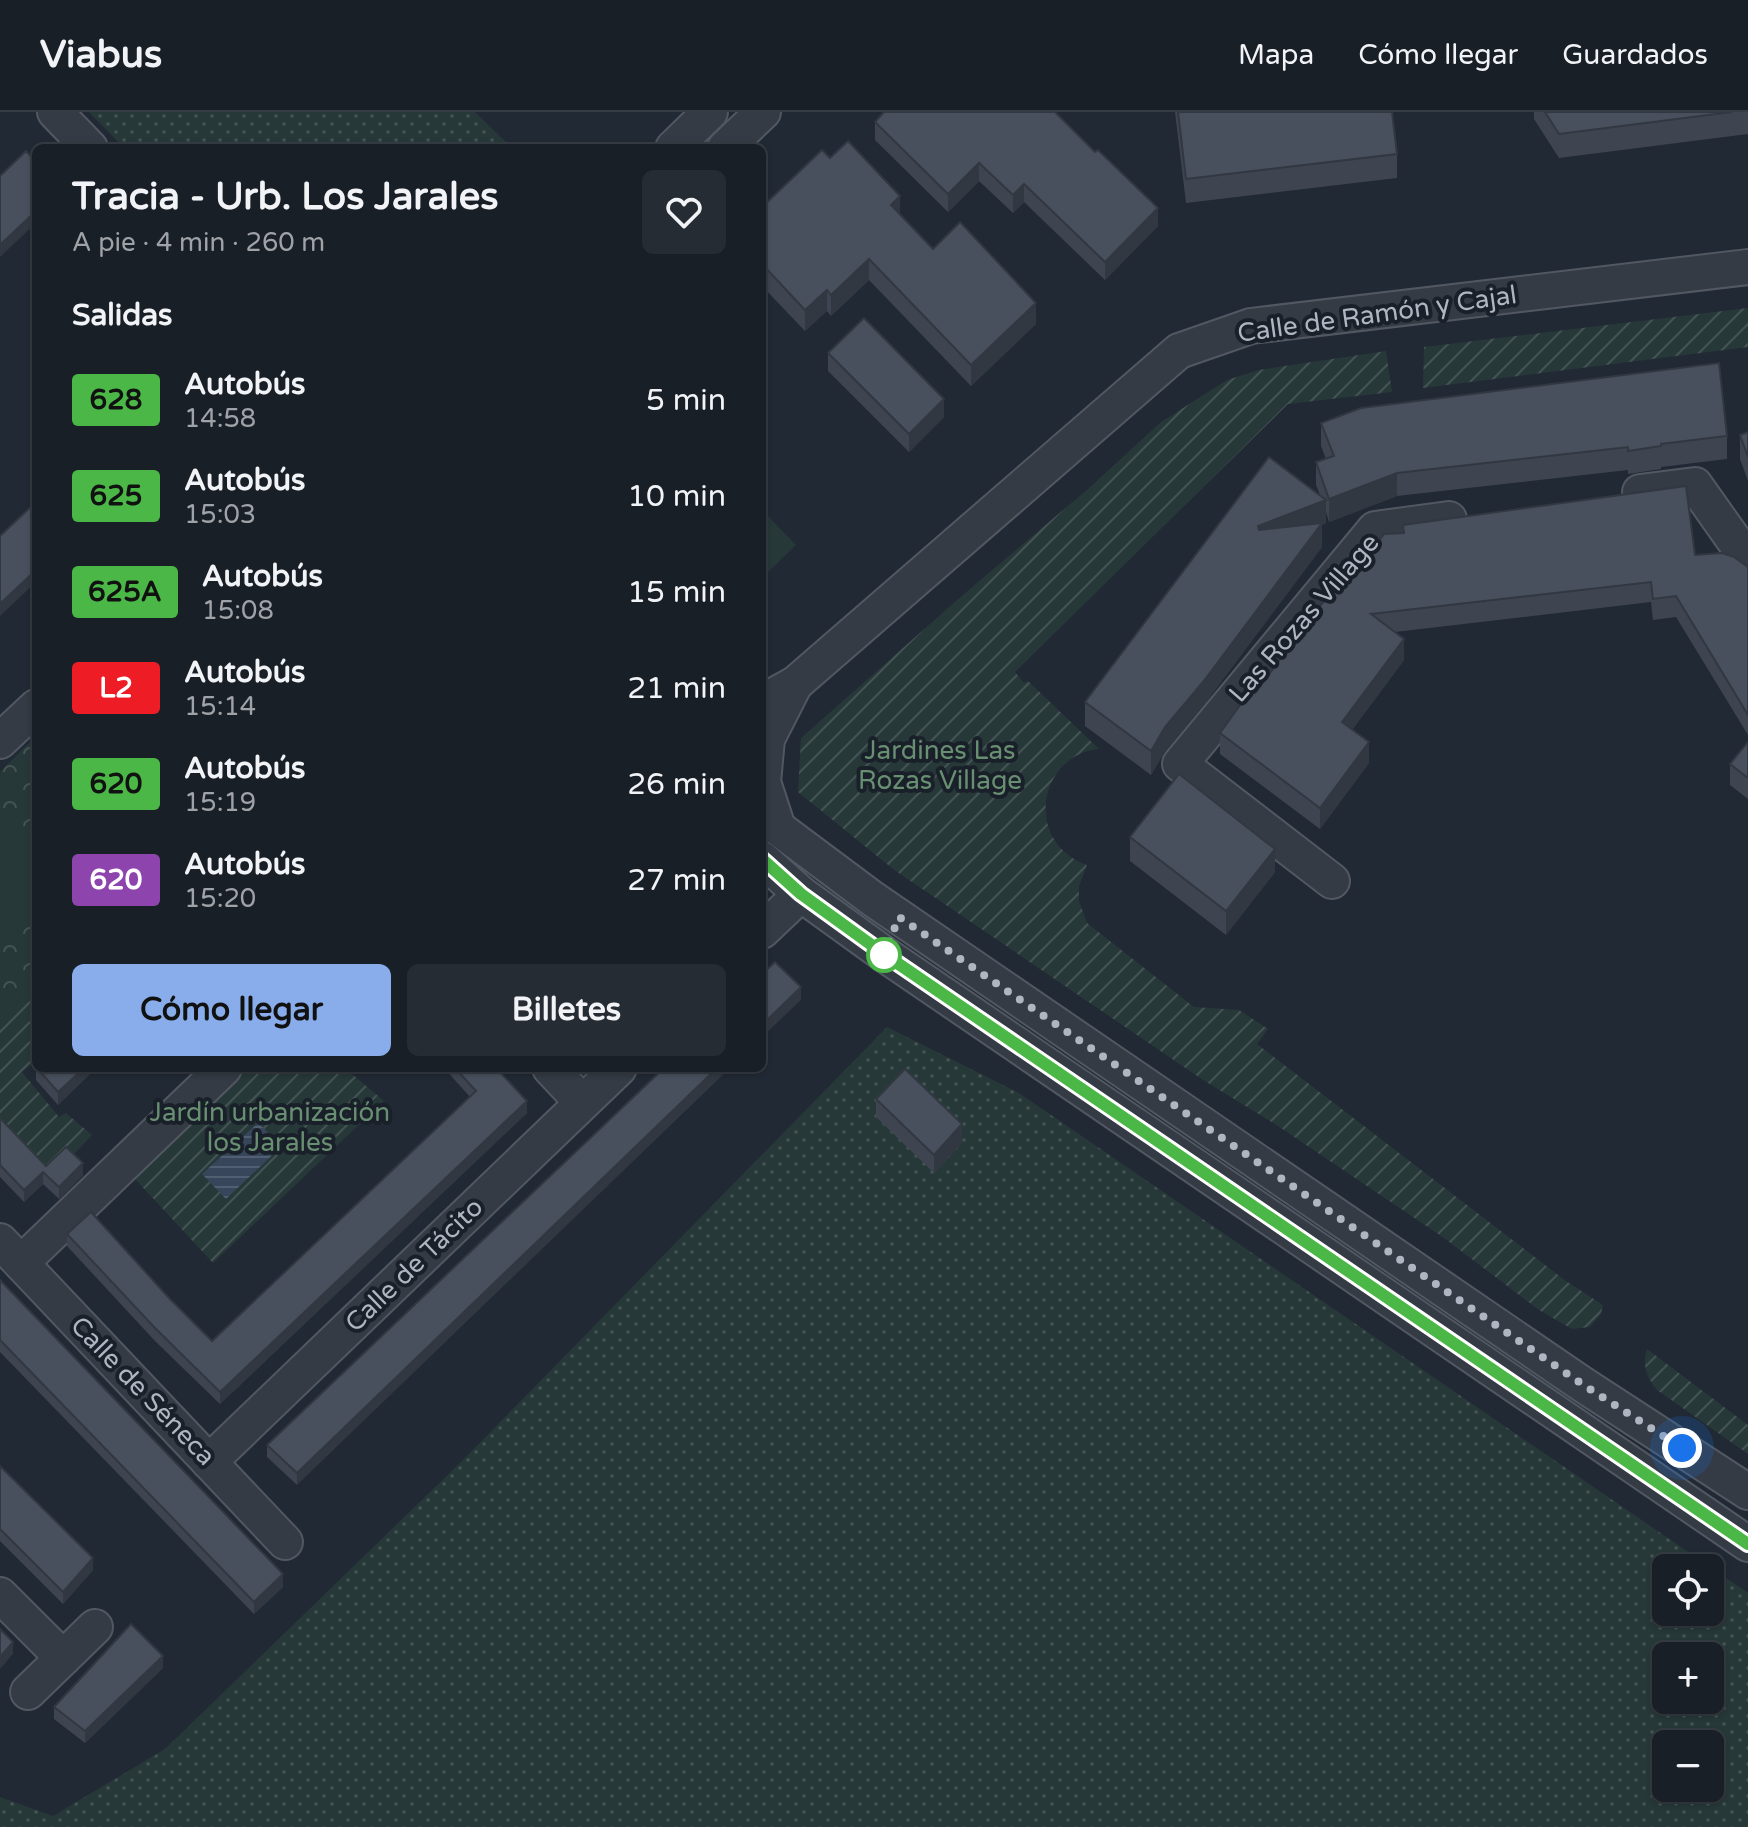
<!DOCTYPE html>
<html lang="es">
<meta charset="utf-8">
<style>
:root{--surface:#191f27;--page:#262c33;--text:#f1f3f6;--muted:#9fa2a7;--line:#373d44;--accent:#89adeb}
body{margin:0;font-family:"Varela Round",sans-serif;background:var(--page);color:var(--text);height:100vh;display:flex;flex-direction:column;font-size:30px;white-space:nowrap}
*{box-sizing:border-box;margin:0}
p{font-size:26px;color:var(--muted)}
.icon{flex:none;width:44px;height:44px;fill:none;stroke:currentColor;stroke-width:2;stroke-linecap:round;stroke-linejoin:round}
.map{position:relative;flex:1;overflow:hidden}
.details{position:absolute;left:32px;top:32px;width:734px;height:928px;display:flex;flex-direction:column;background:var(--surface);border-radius:12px;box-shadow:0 2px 6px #0004,0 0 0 2px var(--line)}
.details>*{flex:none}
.badge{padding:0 16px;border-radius:6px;font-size:28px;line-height:52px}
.tools{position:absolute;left:1652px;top:1442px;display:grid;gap:16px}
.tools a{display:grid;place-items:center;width:72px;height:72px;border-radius:12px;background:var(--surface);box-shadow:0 2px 6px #0004,0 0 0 2px var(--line);font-size:40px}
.you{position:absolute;width:40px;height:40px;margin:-20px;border:6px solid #fff;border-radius:50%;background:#1a73e8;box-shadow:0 0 0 12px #1a73e833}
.map>.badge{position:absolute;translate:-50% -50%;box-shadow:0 0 0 4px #fff}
h2{padding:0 40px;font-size:30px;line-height:72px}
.round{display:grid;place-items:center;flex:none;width:84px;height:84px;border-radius:12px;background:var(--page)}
.overview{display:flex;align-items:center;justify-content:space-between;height:136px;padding:0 40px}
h1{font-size:38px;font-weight:700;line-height:60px}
.action{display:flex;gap:16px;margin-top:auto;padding:16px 40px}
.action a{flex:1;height:92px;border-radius:12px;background:var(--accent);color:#111;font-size:32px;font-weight:700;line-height:92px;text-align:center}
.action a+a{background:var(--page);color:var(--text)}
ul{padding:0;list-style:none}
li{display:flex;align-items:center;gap:24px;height:96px;padding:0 40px}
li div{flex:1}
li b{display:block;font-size:30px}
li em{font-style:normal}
li .badge{min-width:88px;font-weight:700;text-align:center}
header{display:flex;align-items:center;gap:48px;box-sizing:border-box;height:112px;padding:0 40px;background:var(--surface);border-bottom:2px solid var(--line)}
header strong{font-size:38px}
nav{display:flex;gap:44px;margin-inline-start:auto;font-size:28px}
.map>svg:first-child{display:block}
.grass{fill:url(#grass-dots);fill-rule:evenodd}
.park{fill:url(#park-crowns)}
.garden{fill:url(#garden-furrows)}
.pitch{fill:#273839}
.water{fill:url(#water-rules)}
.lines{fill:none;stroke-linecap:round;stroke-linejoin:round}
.minor-casing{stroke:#525862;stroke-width:38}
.minor{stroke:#343b44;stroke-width:34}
.wall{fill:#3e4550}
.shaded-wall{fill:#323841}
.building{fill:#48505d;stroke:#323841;stroke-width:2}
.line-casing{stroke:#fff;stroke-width:18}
.line{stroke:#4ab747;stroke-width:12}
.walk{stroke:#afb5c1;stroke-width:8;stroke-dasharray:0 14.4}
.stop-dot{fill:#fff;stroke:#4ab747;stroke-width:4}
.labels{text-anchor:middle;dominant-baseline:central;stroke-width:8;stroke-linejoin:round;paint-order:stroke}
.street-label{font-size:26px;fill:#afb5c1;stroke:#1a2029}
.park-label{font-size:26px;fill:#698f73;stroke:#1a2029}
</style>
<header>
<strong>Viabus</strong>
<nav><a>Mapa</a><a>Cómo llegar</a><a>Guardados</a></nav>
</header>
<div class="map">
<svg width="1748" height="1715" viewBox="0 0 1748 1715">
<defs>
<pattern id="grass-dots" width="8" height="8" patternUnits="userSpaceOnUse" patternTransform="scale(2)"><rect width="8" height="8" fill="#273839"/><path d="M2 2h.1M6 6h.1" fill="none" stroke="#445354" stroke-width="1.8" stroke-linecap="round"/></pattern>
<pattern id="park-crowns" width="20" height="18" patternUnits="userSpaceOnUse" patternTransform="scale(2)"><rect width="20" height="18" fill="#273839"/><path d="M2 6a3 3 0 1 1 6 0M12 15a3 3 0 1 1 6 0" fill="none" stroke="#445354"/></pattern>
<pattern id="garden-furrows" width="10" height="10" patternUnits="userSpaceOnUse" patternTransform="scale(2)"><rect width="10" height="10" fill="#273839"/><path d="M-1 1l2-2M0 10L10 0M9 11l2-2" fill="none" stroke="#445354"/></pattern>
<pattern id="water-rules" width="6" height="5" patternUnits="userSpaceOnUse" patternTransform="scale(2)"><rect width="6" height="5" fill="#38465c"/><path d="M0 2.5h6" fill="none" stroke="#525e72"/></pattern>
</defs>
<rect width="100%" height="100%" fill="#212934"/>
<!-- grass -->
<g class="grass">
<path d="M 89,0 L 475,0 L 512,36 L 124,36 Z"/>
<path d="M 887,915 L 1019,981 L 1748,1481 L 1748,1715 L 0,1715 L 0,1685 L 53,1704 L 165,1637 L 461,1350 ZM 1666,1456 L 1710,1456 L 1710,1500 L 1666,1500 ZM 1666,1544 L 1710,1544 L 1710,1588 L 1666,1588 ZM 1666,1632 L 1710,1632 L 1710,1676 L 1666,1676 Z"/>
</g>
<!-- park -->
<path class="park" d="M 36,624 L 36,872 L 0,905 L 0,660 Z"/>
<!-- garden -->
<g class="garden">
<path d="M 1748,196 L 1748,235 L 1423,276 L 1424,235 Z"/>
<path d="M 1386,239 L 1392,280 L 1288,292 L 1015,560 L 1024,571 L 1028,569 L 1099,637 C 1038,643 1023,730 1087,753 L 1079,774 L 1079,789 L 1087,811 L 1194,895 L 1239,898 L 1268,917 L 1257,932 L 1566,1169 L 1603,1193 L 1601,1202 L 1590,1215 L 1572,1217 L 1539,1198 L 1444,1126 L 1278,1014 L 1203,968 L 893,757 L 798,680 L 801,626 L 964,482 L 1088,377 L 1161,310 L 1227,268 L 1259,258 Z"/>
<path d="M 36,872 L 36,949 L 22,960 L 59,1005 L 66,1001 L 92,1023 L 46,1072 L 0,1024 L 0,905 Z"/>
<path d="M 245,956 L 345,956 L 384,989 L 213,1151 L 135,1067 Z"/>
<path d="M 1647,1237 L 1748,1313 L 1748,1342 L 1657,1278 C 1646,1265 1642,1253 1647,1237 Z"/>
</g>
<!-- pitch -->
<g class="pitch">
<path d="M 762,398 L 796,433 L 762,466 Z"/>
<path d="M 0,710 L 36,750 L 36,788 L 0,831 Z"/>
</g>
<!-- water -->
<path class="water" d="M 258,1011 L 282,1034 L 226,1087 L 202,1062 Z"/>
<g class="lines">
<defs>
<g id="minor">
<path d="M 55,0 L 90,36"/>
<path d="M 673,36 L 710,0"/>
<path d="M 725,36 L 763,0"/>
<path d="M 1640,380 L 1695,373 L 1748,448"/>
<path d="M 762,590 L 795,572 L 1179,239 L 1251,214 L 1748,155"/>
<path d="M 0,629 L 36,595"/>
<path d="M 762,700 L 778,716 L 873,787 L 1582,1272 L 1748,1380"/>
<path d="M 778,716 L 763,670 L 767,627 L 795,572"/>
<path d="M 762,747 L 801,782 L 884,842 L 1748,1432"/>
<path d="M 1332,769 L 1180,652 L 1375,417 L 1449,407"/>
<path d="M 762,819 L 801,782"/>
<path d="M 550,956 L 582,990"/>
<path d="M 0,1129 L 285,1430"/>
<path d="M 21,1151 L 224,956"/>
<path d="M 209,1350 L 619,956"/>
<path d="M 0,1483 L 63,1546"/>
<path d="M 28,1580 L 95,1515"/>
</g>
</defs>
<!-- minor casing -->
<use href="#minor" class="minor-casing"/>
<!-- minor -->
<use href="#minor" class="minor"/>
</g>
<!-- wall -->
<g class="wall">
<path d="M 1175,0 L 1392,0 L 1397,42 L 1397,66 L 1186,91 Z"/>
<path d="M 1534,0 L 1748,0 L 1748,22 L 1559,46 L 1534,7 Z"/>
<path d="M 875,10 L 1158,114 L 1105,168 L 1024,90 L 1013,101 L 979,69 L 948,100 L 875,28 Z"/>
<path d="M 830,46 L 900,103 L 933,137 L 1036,212 L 971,274 L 869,168 L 831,204 L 827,199 L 805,219 L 762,174 L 762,95 Z"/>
<path d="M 828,241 L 944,305 L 909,340 L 828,259 Z"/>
<path d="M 1321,311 L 1727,324 L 1727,347 L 1661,355 L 1661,357 L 1628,362 L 1628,358 L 1397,384 L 1329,410 L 1326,400 L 1326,411 L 1322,413 L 1322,435 L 1203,594 L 1165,639 L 1151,663 L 1085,614 L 1085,590 L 1320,383 L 1316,373 L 1316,350 L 1326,347 L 1321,334 Z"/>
<path d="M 1748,320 L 1748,369 L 1740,347 L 1740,323 Z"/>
<path d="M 1403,413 L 1695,443 L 1748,455 L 1748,623 L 1676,505 L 1653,508 L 1651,490 L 1395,520 L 1404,548 L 1352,618 L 1369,651 L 1320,717 L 1220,642 L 1220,621 L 1255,581 L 1341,480 L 1403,421 Z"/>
<path d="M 1748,630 L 1748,687 L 1730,673 L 1730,652 Z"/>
<path d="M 1130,725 L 1275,760 L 1226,823 L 1130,749 Z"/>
<path d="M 36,956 L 96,956 L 58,993 L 36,968 Z"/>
<path d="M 444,956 L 496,956 L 527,1001 L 220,1292 L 155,1229 L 67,1134 L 67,1122 L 212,1229 L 470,985 Z"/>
<path d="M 664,956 L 297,1373 L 267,1345 L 267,1333 Z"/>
<path d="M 876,987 L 962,1031 L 934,1061 L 876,1005 Z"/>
<path d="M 0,1006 L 46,1054 L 83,1063 L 59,1087 L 43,1072 L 24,1090 L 0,1065 Z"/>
<path d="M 0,1168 L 283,1475 L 254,1502 L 0,1240 Z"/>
<path d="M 0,1354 L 93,1458 L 63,1492 L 0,1429 Z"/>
<path d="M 163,1556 L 85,1631 L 54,1607 L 54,1595 Z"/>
</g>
<!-- shaded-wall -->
<g class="shaded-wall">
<path d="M 979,51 L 979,69 L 948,100 L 948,82 Z"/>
<path d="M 1024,72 L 1024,90 L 1013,101 L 1013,83 Z"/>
<path d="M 900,84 L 900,106 L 891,93 Z"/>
<path d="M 1158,96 L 1158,114 L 1105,168 L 1105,150 Z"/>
<path d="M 36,99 L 36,111 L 0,145 L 0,133 Z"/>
<path d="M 869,147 L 869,168 L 831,204 L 831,183 Z"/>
<path d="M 827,178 L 827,199 L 805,219 L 805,198 Z"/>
<path d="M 1036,191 L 1036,212 L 971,274 L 971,253 Z"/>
<path d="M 944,287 L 944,305 L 909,340 L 909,322 Z"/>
<path d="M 1397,361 L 1397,384 L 1329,410 L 1329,387 Z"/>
<path d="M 1326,388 L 1326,411 L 1322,413 L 1322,435 L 1203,594 L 1165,639 L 1151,663 L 1151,639 L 1258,438 L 1258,414 Z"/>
<path d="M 36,458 L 36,470 L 0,504 L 0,492 Z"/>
<path d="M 1404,527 L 1404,548 L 1342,631 L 1342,610 Z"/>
<path d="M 1369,630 L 1369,651 L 1320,717 L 1320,696 Z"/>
<path d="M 1275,737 L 1275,760 L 1226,823 L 1226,799 Z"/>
<path d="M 801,875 L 801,888 L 762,925 L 762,913 Z"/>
<path d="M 84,956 L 96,956 L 58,993 L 58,980 Z"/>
<path d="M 717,956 L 730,956 L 297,1373 L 297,1361 Z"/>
<path d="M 527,989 L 527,1001 L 220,1292 L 220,1280 Z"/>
<path d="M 962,1012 L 962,1031 L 934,1061 L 934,1043 Z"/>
<path d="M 83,1051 L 83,1063 L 59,1087 L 59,1075 Z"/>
<path d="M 43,1060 L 43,1072 L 24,1090 L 24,1078 Z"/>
<path d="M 93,1446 L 93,1458 L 63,1492 L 63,1480 Z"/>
<path d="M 283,1462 L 283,1475 L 254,1502 L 254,1490 Z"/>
<path d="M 13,1530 L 13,1542 L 0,1557 L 0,1545 Z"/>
<path d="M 163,1544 L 163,1556 L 85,1631 L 85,1619 Z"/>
</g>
<!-- building -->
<g class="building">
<path d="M 884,0 L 1055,0 L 1095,40 L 1098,38 L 1158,96 L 1105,150 L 1024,72 L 1013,83 L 979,51 L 948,82 L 875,10 Z"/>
<path d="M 1178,0 L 1392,0 L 1397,42 L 1186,67 Z"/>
<path d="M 1545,0 L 1732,0 L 1559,22 Z"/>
<path d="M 848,29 L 900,84 L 891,93 L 933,137 L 960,110 L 1036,191 L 971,253 L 869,147 L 831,183 L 827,178 L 805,198 L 762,152 L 762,95 L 822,38 L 830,46 Z"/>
<path d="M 26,39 L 36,50 L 36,99 L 0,133 L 0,64 Z"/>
<path d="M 864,206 L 944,287 L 909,322 L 828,241 Z"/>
<path d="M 1719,251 L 1727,324 L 1661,332 L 1661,334 L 1628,339 L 1628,335 L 1397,361 L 1329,387 L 1316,350 L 1334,344 L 1321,311 L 1361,296 Z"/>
<path d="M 1748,320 L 1748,345 L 1740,323 Z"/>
<path d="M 1269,345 L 1326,388 L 1258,414 L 1259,418 L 1322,411 L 1203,570 L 1165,615 L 1151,639 L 1085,590 Z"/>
<path d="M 1686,374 L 1695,443 L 1722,441 L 1734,445 L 1748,455 L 1748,603 L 1676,484 L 1653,487 L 1651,470 L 1371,502 L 1404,527 L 1342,610 L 1369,630 L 1320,696 L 1220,621 L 1251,578 L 1255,581 L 1320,494 L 1335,476 L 1341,480 L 1384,422 L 1404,421 L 1403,413 Z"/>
<path d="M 36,390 L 36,458 L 0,492 L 0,424 Z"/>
<path d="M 1748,630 L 1748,666 L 1730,652 Z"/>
<path d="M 1179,662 L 1275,737 L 1226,799 L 1130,725 Z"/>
<path d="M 775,850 L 801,875 L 762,913 L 762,862 Z"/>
<path d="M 37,956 L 84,956 L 58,980 Z"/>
<path d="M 455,956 L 496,956 L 527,989 L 220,1280 L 155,1216 L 67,1122 L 91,1100 L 170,1187 L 212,1229 L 476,979 Z"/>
<path d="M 664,956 L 717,956 L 297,1361 L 267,1333 Z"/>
<path d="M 905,957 L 962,1012 L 934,1043 L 876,987 Z"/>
<path d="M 0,1006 L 46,1054 L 66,1035 L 83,1051 L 59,1075 L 43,1060 L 24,1078 L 0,1053 Z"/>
<path d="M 0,1168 L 283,1462 L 254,1490 L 0,1228 Z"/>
<path d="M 0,1354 L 93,1446 L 63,1480 L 0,1417 Z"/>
<path d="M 131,1512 L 163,1544 L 85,1619 L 54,1595 Z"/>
<path d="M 0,1517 L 13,1530 L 0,1545 Z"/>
</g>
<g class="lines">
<defs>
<path id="line" d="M 762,747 L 801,782 L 884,842 L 1748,1432"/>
</defs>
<!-- line casing -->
<use href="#line" class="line-casing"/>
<!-- line -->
<use href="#line" class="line"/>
<!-- walk -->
<path class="walk" d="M 884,843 L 899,805 L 1582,1272 L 1682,1336"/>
</g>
<!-- markers -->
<circle class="stop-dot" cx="884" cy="843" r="16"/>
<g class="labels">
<!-- street labels -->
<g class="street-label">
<text transform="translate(1377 202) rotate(-8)">Calle de Ramón y Cajal</text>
<text transform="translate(1304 506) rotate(-49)">Las Rozas Village</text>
<text transform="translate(414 1153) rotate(-44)">Calle de Tácito</text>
<text transform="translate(143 1279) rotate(46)">Calle de Séneca</text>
</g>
<!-- park labels -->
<g class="park-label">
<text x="940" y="638">Jardines Las<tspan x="940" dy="30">Rozas Village</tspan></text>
<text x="270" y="1000">Jardín urbanización<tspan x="270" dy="30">los Jarales</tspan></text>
</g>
</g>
</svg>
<div class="tools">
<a><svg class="icon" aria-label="locate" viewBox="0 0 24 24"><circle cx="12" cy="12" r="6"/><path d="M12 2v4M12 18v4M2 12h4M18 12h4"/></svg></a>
<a>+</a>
<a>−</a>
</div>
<div class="you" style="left:1682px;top:1336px"></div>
<section class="details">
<div class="overview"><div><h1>Tracia - Urb. Los Jarales</h1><p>A pie · 4 min · 260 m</p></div><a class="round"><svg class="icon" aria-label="heart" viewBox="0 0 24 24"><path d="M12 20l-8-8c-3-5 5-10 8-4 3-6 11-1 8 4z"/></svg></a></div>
<h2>Salidas</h2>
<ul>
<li><span class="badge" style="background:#4ab747;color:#111">628</span><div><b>Autobús</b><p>14:58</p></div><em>5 min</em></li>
<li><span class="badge" style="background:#4ab747;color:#111">625</span><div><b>Autobús</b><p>15:03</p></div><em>10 min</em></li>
<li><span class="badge" style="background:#4ab747;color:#111">625A</span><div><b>Autobús</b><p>15:08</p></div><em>15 min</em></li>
<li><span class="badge" style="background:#ee1c25;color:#fff">L2</span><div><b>Autobús</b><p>15:14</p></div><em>21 min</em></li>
<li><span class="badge" style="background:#4ab747;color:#111">620</span><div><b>Autobús</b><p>15:19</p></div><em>26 min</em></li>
<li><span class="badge" style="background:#8e44ad;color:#fff">620</span><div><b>Autobús</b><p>15:20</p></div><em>27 min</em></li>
</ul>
<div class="action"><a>Cómo llegar</a><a>Billetes</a></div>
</section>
</div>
